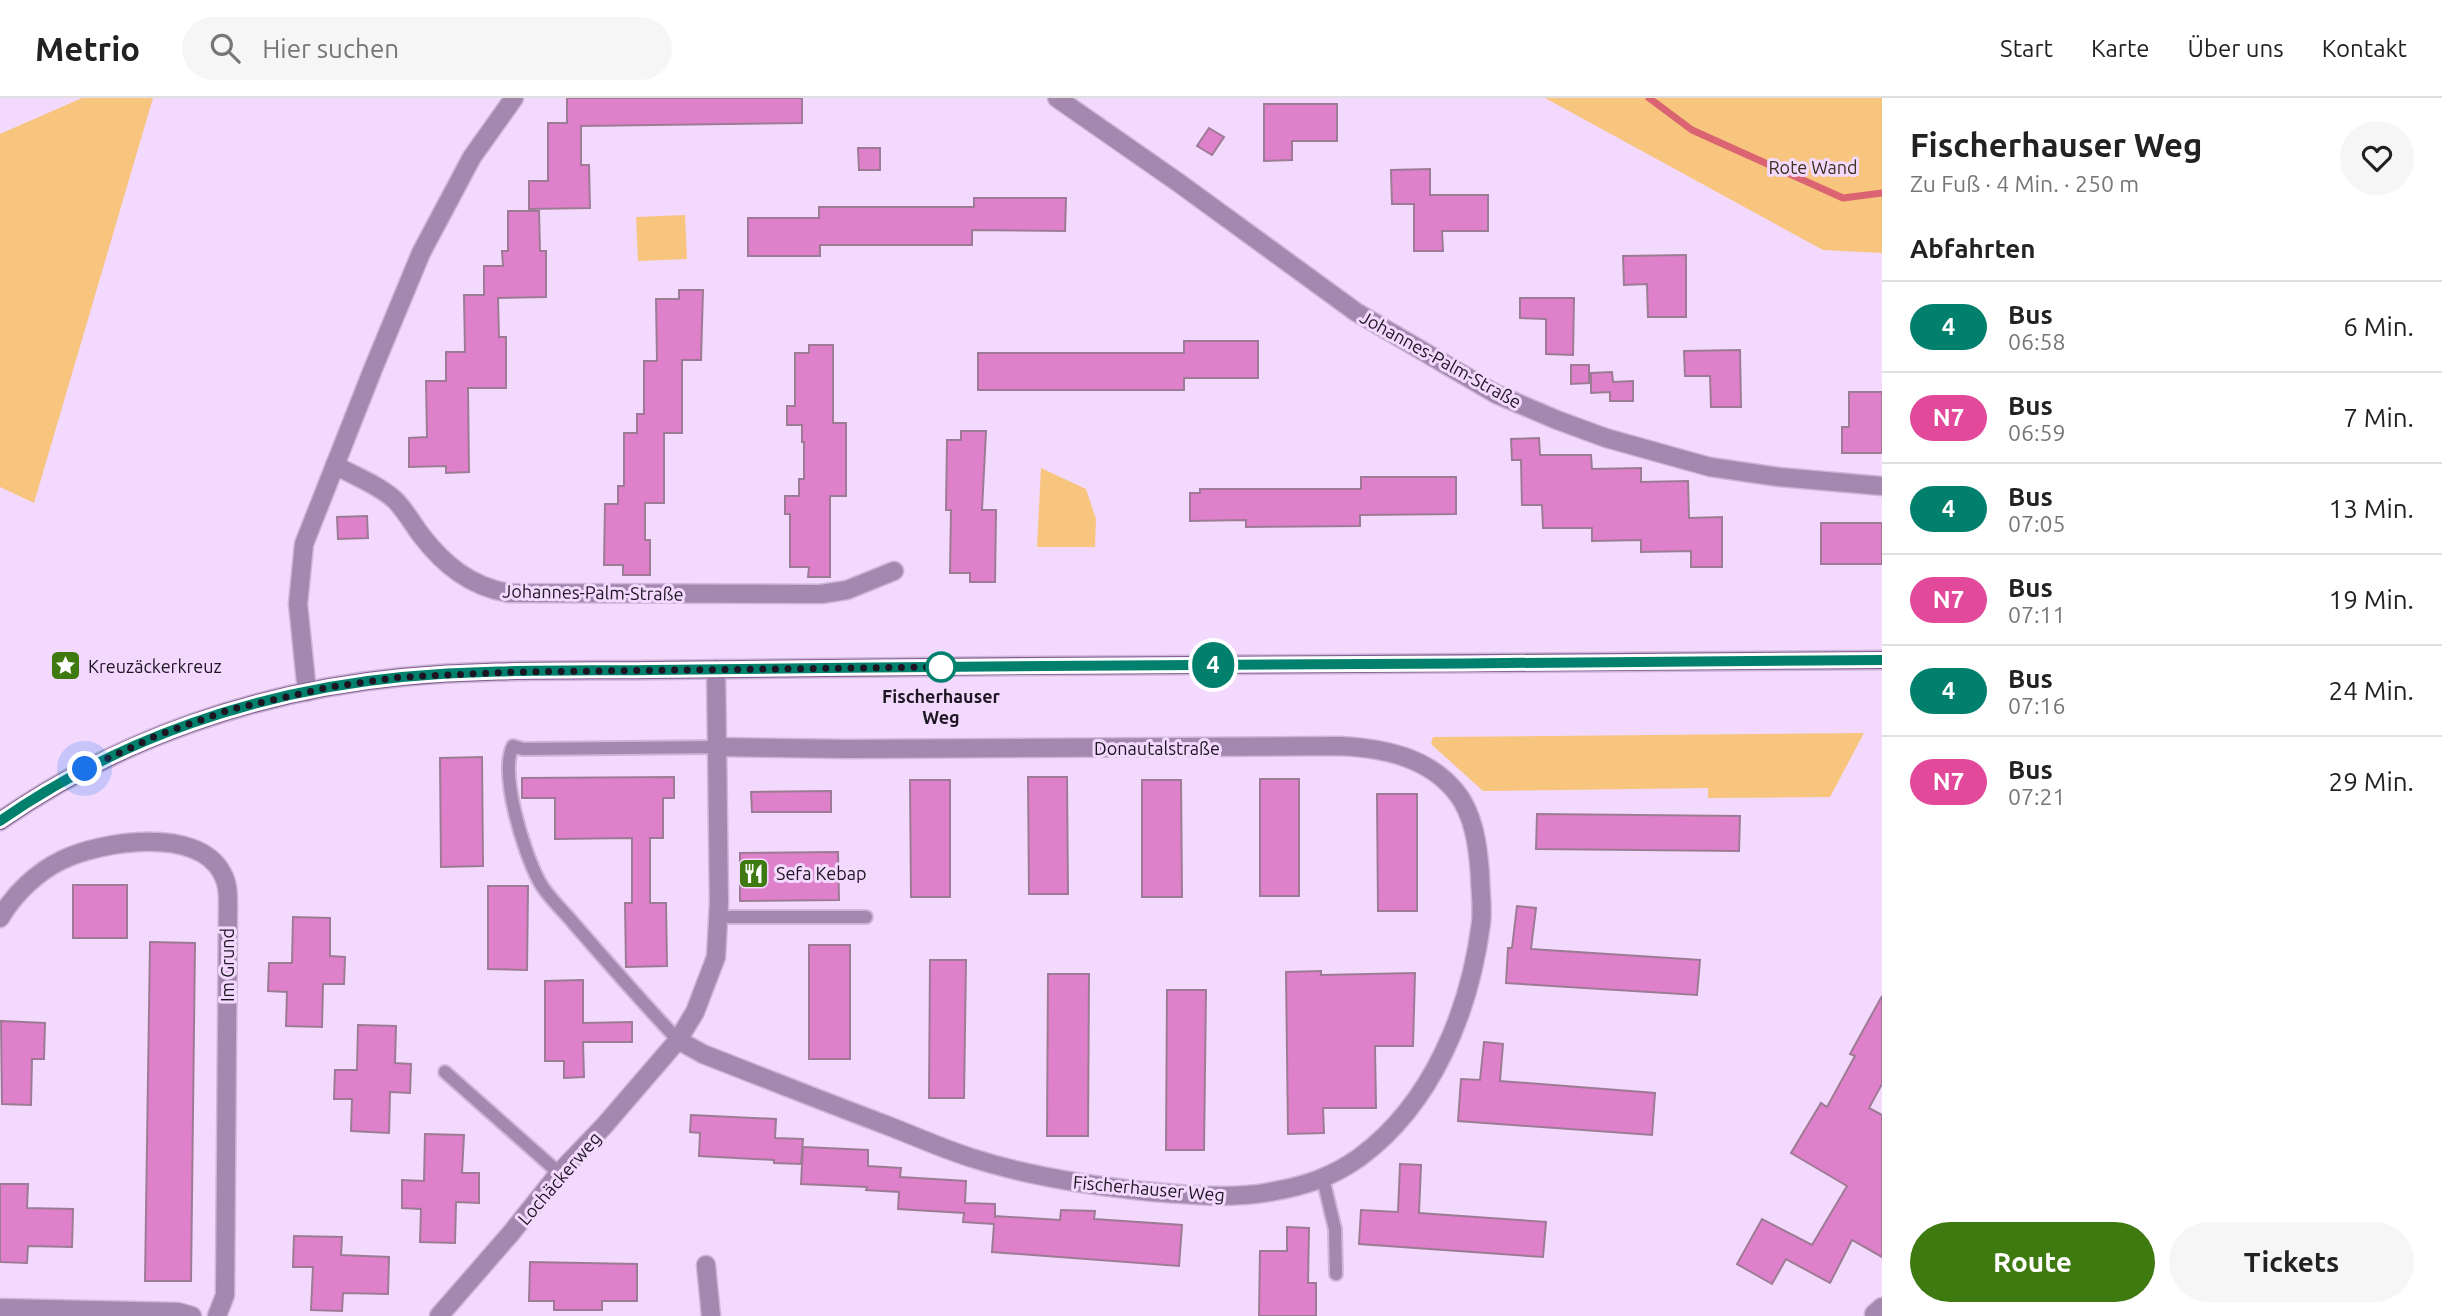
<!DOCTYPE html>
<html lang="de">
<meta charset="utf-8">
<style>
:root{--surface:#fff;--page:#f6f6f6;--text:#222;--muted:#767676;--line:#e0e0e0;--accent:#3f7a11}
body{margin:0;font-family:Ubuntu,sans-serif;background:var(--page);color:var(--text);height:100vh;display:flex;flex-direction:column;font-size:26px;white-space:nowrap}
*{box-sizing:border-box;margin:0}
p{font-size:23px;color:var(--muted)}
.icon{flex:none;width:38px;height:38px;fill:none;stroke:currentColor;stroke-width:2;stroke-linecap:round;stroke-linejoin:round}
.map{position:relative;flex:1;overflow:hidden}
.panel{display:flex;flex-direction:column;background:var(--surface);width:560px}
.panel>*{flex:none}
.badge{padding:0 14px;border-radius:23px;font-size:24px;line-height:46px}
.you{position:absolute;width:35px;height:35px;margin:-18px;border:5px solid #fff;border-radius:50%;background:#1a73e8;box-shadow:0 0 0 10px #1a73e833}
.map>.badge{position:absolute;translate:-50% -50%;box-shadow:0 0 0 4px #fff}
h2{padding:0 28px;font-size:26px;line-height:63px}
.round{display:grid;place-items:center;flex:none;width:74px;height:74px;border-radius:37px;background:var(--page)}
.head{display:flex;align-items:center;justify-content:space-between;height:119px;padding:0 28px}
h1{font-size:33px;font-weight:700;line-height:52px}
.cta{display:flex;gap:14px;margin-top:auto;padding:14px 28px}
.cta a{flex:1;height:80px;border-radius:42px;background:var(--accent);color:#fff;font-size:28px;font-weight:700;line-height:80px;text-align:center}
.cta a+a{background:var(--page);color:var(--text)}
ul{padding:0;list-style:none}
li{display:flex;align-items:center;gap:21px;height:91px;padding:0 28px;border-top:2px solid var(--line)}
li div{flex:1}
li b{display:block;font-size:26px}
li em{font-style:normal}
li .badge{min-width:77px;font-weight:700;text-align:center}
header{display:flex;align-items:center;gap:42px;box-sizing:border-box;height:98px;padding:0 35px;background:var(--surface);border-bottom:2px solid var(--line)}
header strong{font-size:33px}
nav{display:flex;gap:38px;margin-inline-start:auto;font-size:24px}
.search{width:490px;height:63px;background:var(--page);display:flex;align-items:center;gap:18px;box-sizing:border-box;padding:0 24px;border-radius:38px;color:var(--muted);font-size:26px}
main{display:flex;flex:1;min-height:0}
.map>svg:first-child{display:block}
.green{fill:#f7c57e}
.lines{fill:none;stroke-linecap:round;stroke-linejoin:round}
.stream{stroke:#da6471;stroke-width:7}
.building{fill:#de80ca;stroke:#9e7b95;stroke-width:2}
.lane-casing{stroke:#cdb6d6;stroke-width:16}
.street-casing{stroke:#cdb6d6;stroke-width:21}
.secondary-casing{stroke:#cdb6d6;stroke-width:21}
.lane{stroke:#a488b0;stroke-width:12}
.street{stroke:#a488b0;stroke-width:18}
.secondary{stroke:#845b95;stroke-width:18}
.line-casing{stroke:#fff;stroke-width:16}
.line{stroke:#01806d;stroke-width:10}
.walk{stroke:#1e1522;stroke-width:7;stroke-dasharray:0 12.6}
.stop-dot{fill:#fff;stroke:#01806d;stroke-width:3.5}
.labels{text-anchor:middle;dominant-baseline:central;stroke-width:6;stroke-linejoin:round;paint-order:stroke}
.park-label{font-size:18px;fill:#3e311f;stroke:#f3d9fe}
.street-label{font-size:18px;fill:#1e1522;stroke:#f3d9fe}
.poi-label{font-size:18px;fill:#1e1522;stroke:#f3d9fe;text-anchor:start}
.stop-label{font-size:18px;font-weight:bold;fill:#1e1522;stroke:#f3d9fe}
</style>
<header>
<strong>Metrio</strong>
<div class="search"><svg class="icon" aria-label="search" viewBox="0 0 24 24"><circle cx="10" cy="10" r="6"/><path d="M15 15l6 6"/></svg>Hier suchen</div>
<nav><a>Start</a><a>Karte</a><a>Über uns</a><a>Kontakt</a></nav>
</header>
<main>
<div class="map">
<svg width="1882" height="1218" viewBox="0 0 1882 1218">
<rect width="100%" height="100%" fill="#f3d9fe"/>
<!-- green -->
<g class="green">
<path d="M 82,0 L 153,0 L 34,405 L 0,389 L 0,36 Z"/>
<path d="M 1545,0 L 1882,0 L 1882,155 L 1823,152 Z"/>
<path d="M 685,117 L 687,161 L 638,163 L 636,119 Z"/>
<path d="M 1041,370 L 1086,391 L 1096,421 L 1095,449 L 1037,449 Z"/>
<path d="M 1864,635 L 1830,699 L 1708,700 L 1708,690 L 1483,693 L 1431,646 L 1433,639 Z"/>
</g>
<g class="lines">
<!-- stream -->
<path class="stream" d="M 1649,0 L 1692,32 L 1843,100 L 1882,95"/>
</g>
<!-- building -->
<g class="building">
<path d="M 567,0 L 802,0 L 802,25 L 581,28 L 581,67 L 589,67 L 590,110 L 529,111 L 529,83 L 548,83 L 548,25 L 567,25 Z"/>
<path d="M 1264,6 L 1337,6 L 1337,43 L 1292,43 L 1292,62 L 1264,63 Z"/>
<path d="M 1209,30 L 1224,39 L 1212,57 L 1197,48 Z"/>
<path d="M 858,50 L 880,50 L 880,72 L 859,72 Z"/>
<path d="M 1430,71 L 1430,97 L 1488,97 L 1488,133 L 1442,133 L 1443,153 L 1414,153 L 1414,106 L 1392,106 L 1391,72 Z"/>
<path d="M 974,100 L 1066,100 L 1065,133 L 972,132 L 972,147 L 820,147 L 820,158 L 748,158 L 748,120 L 819,120 L 819,109 L 974,109 Z"/>
<path d="M 508,113 L 539,113 L 540,153 L 546,153 L 546,199 L 498,200 L 499,239 L 506,239 L 506,290 L 468,290 L 469,374 L 446,375 L 446,368 L 409,369 L 409,340 L 427,339 L 426,283 L 446,283 L 446,254 L 465,254 L 464,197 L 484,197 L 484,168 L 503,168 L 502,153 L 508,153 Z"/>
<path d="M 1686,157 L 1686,219 L 1648,219 L 1647,186 L 1624,187 L 1623,158 Z"/>
<path d="M 679,192 L 703,192 L 701,262 L 682,262 L 682,335 L 664,335 L 664,405 L 645,405 L 645,442 L 650,442 L 650,477 L 623,477 L 623,467 L 604,467 L 605,406 L 618,406 L 618,388 L 624,388 L 624,335 L 637,335 L 637,316 L 644,316 L 644,263 L 657,263 L 656,201 L 679,201 Z"/>
<path d="M 1520,200 L 1574,200 L 1573,257 L 1546,256 L 1546,221 L 1520,220 Z"/>
<path d="M 1184,243 L 1258,243 L 1258,280 L 1184,280 L 1184,292 L 978,292 L 978,255 L 1184,255 Z"/>
<path d="M 809,247 L 833,247 L 833,325 L 846,325 L 846,398 L 830,398 L 830,479 L 808,479 L 809,469 L 790,469 L 790,416 L 785,416 L 785,398 L 799,398 L 799,381 L 804,381 L 804,344 L 802,344 L 802,327 L 787,327 L 787,308 L 795,308 L 795,255 L 809,255 Z"/>
<path d="M 1740,252 L 1741,309 L 1711,309 L 1710,278 L 1685,278 L 1684,253 Z"/>
<path d="M 1571,267 L 1589,267 L 1589,285 L 1571,286 Z"/>
<path d="M 1612,274 L 1613,284 L 1633,283 L 1633,303 L 1610,303 L 1610,294 L 1591,295 L 1591,275 Z"/>
<path d="M 1849,294 L 1882,294 L 1882,355 L 1842,355 L 1842,329 L 1849,329 Z"/>
<path d="M 961,333 L 986,333 L 982,412 L 996,412 L 995,484 L 970,484 L 970,475 L 950,475 L 951,412 L 946,412 L 947,342 L 961,342 Z"/>
<path d="M 1539,340 L 1540,357 L 1591,357 L 1592,371 L 1641,370 L 1641,384 L 1688,383 L 1689,420 L 1722,419 L 1722,469 L 1691,469 L 1691,453 L 1641,454 L 1641,442 L 1592,443 L 1592,430 L 1543,430 L 1542,407 L 1522,407 L 1521,362 L 1512,362 L 1511,341 Z"/>
<path d="M 1361,379 L 1456,379 L 1456,416 L 1360,417 L 1360,428 L 1246,429 L 1246,422 L 1190,423 L 1190,395 L 1200,395 L 1200,391 L 1361,391 Z"/>
<path d="M 367,418 L 368,440 L 338,441 L 337,419 Z"/>
<rect x="1821" y="425" width="61" height="41"/>
<path d="M 482,659 L 483,768 L 441,769 L 440,660 Z"/>
<path d="M 674,679 L 674,700 L 663,700 L 663,740 L 650,740 L 650,805 L 666,805 L 667,868 L 626,869 L 625,805 L 632,805 L 632,740 L 555,741 L 555,700 L 522,700 L 522,680 Z"/>
<path d="M 1028,679 L 1067,679 L 1068,796 L 1029,796 Z"/>
<rect x="1260" y="681" width="39" height="117"/>
<path d="M 910,682 L 950,682 L 950,799 L 911,799 Z"/>
<path d="M 1142,682 L 1181,682 L 1182,799 L 1142,799 Z"/>
<path d="M 831,693 L 831,714 L 752,714 L 751,694 Z"/>
<path d="M 1377,696 L 1417,696 L 1417,813 L 1378,813 Z"/>
<path d="M 1537,716 L 1740,718 L 1739,753 L 1536,751 Z"/>
<path d="M 838,754 L 839,802 L 740,803 L 740,755 Z"/>
<rect x="73" y="787" width="54" height="53"/>
<path d="M 488,788 L 528,788 L 527,872 L 488,871 Z"/>
<path d="M 1517,808 L 1536,810 L 1531,851 L 1700,862 L 1697,897 L 1506,885 L 1508,850 L 1512,850 Z"/>
<path d="M 293,819 L 330,820 L 330,858 L 345,859 L 344,886 L 323,886 L 322,929 L 286,928 L 287,894 L 268,893 L 269,865 L 292,865 Z"/>
<path d="M 150,844 L 195,845 L 191,1183 L 145,1183 Z"/>
<rect x="809" y="847" width="41" height="114"/>
<path d="M 930,862 L 966,862 L 964,1000 L 929,1000 Z"/>
<path d="M 1321,873 L 1321,877 L 1415,875 L 1413,948 L 1375,948 L 1376,1010 L 1323,1010 L 1324,1035 L 1288,1036 L 1286,874 Z"/>
<path d="M 1048,876 L 1089,876 L 1088,1038 L 1047,1038 Z"/>
<path d="M 583,882 L 583,925 L 632,924 L 632,944 L 583,944 L 584,979 L 564,980 L 564,963 L 545,963 L 545,883 Z"/>
<path d="M 1167,892 L 1206,892 L 1204,1052 L 1166,1052 Z"/>
<path d="M 1882,898 L 1882,986 L 1869,1010 L 1882,1017 L 1882,1159 L 1852,1142 L 1830,1185 L 1786,1161 L 1772,1186 L 1737,1166 L 1762,1121 L 1812,1147 L 1847,1088 L 1791,1055 L 1821,1005 L 1827,1009 L 1855,958 L 1850,956 Z"/>
<path d="M 1,923 L 45,925 L 44,961 L 32,961 L 31,1007 L 2,1006 Z"/>
<path d="M 358,927 L 396,928 L 395,965 L 411,966 L 410,995 L 390,994 L 389,1035 L 351,1033 L 352,1001 L 334,1001 L 335,972 L 357,972 Z"/>
<path d="M 1484,944 L 1503,946 L 1500,983 L 1655,995 L 1652,1037 L 1458,1023 L 1461,981 L 1480,982 Z"/>
<path d="M 691,1017 L 776,1021 L 775,1040 L 803,1041 L 801,1066 L 774,1065 L 774,1062 L 699,1058 L 700,1035 L 690,1034 Z"/>
<path d="M 425,1036 L 464,1037 L 462,1075 L 479,1075 L 479,1105 L 456,1104 L 455,1145 L 420,1144 L 421,1111 L 402,1110 L 402,1082 L 424,1083 Z"/>
<path d="M 803,1049 L 868,1052 L 868,1068 L 901,1070 L 900,1079 L 966,1083 L 965,1105 L 995,1106 L 995,1120 L 995,1118 L 1060,1122 L 1061,1112 L 1095,1113 L 1094,1121 L 1182,1127 L 1179,1168 L 992,1154 L 994,1126 L 963,1124 L 964,1115 L 898,1111 L 899,1094 L 866,1092 L 867,1089 L 801,1086 Z"/>
<path d="M 1400,1066 L 1421,1067 L 1419,1115 L 1546,1124 L 1543,1159 L 1359,1146 L 1361,1112 L 1398,1114 Z"/>
<path d="M 0,1086 L 28,1086 L 27,1110 L 73,1111 L 72,1149 L 28,1148 L 27,1165 L 0,1164 Z"/>
<path d="M 1287,1129 L 1309,1130 L 1308,1185 L 1316,1185 L 1316,1218 L 1259,1218 L 1260,1153 L 1287,1153 Z"/>
<path d="M 294,1138 L 342,1139 L 341,1157 L 389,1159 L 388,1196 L 343,1195 L 342,1213 L 311,1212 L 313,1169 L 293,1169 Z"/>
<path d="M 530,1164 L 637,1166 L 637,1203 L 602,1203 L 602,1212 L 554,1212 L 554,1203 L 529,1203 Z"/>
</g>
<g class="lines">
<defs>
<g id="lane">
<path d="M 719,819 L 866,819"/>
<path d="M 678,942 C 643,905 609,866 575,827 C 564,813 546,798 538,781 C 524,754 499,676 513,648 L 523,651 L 717,649"/>
<path d="M 445,974 L 559,1075"/>
<path d="M 1323,1081 L 1335,1131 L 1336,1176"/>
</g>
<g id="street">
<path d="M 1057,0 L 1179,85 L 1356,214 L 1496,296 L 1557,322 L 1606,340 L 1710,369 L 1779,379 L 1882,388"/>
<path d="M 335,367 C 354,378 379,387 395,402 C 405,412 412,425 421,437 C 444,467 470,488 508,495 L 821,496 L 847,492 L 894,473"/>
<path d="M 307,594 L 298,506 L 304,446 L 373,271 L 421,155 L 472,59 L 514,0"/>
<path d="M 0,820 C 14,796 37,774 62,762 C 101,743 198,728 222,775 C 228,785 228,796 228,807 L 225,1197 L 217,1218"/>
<path d="M 678,942 L 703,956 C 764,980 825,1004 886,1027 C 915,1038 943,1051 972,1060 C 1031,1079 1092,1088 1153,1094 C 1191,1097 1232,1101 1270,1094 C 1304,1088 1331,1080 1360,1059 C 1433,1005 1470,912 1481,825 C 1483,809 1480,792 1480,776 C 1478,749 1474,716 1456,694 C 1428,659 1383,650 1340,648 L 848,651 L 717,649"/>
<path d="M 706,1167 L 711,1218"/>
<path d="M 0,1210 L 178,1214 L 192,1218"/>
<path d="M 1874,1216 L 1882,1209"/>
<path d="M 439,1218 L 512,1134 L 559,1075 L 604,1028 L 678,942 L 695,914 L 716,859 L 719,805 L 716,571"/>
</g>
<path id="secondary" d="M 0,723 C 120,640 258,593 402,579 C 485,571 569,573 652,572 C 777,570 902,569 1027,568 C 1312,566 1597,565 1882,562"/>
</defs>
<!-- lane casing -->
<use href="#lane" class="lane-casing"/>
<!-- street casing -->
<use href="#street" class="street-casing"/>
<!-- secondary casing -->
<use href="#secondary" class="secondary-casing"/>
<!-- lane -->
<use href="#lane" class="lane"/>
<!-- street -->
<use href="#street" class="street"/>
<!-- secondary -->
<use href="#secondary" class="secondary"/>
</g>
<g class="lines">
<defs>
<path id="line" d="M 0,723 C 119,640 258,593 402,579 C 485,571 569,573 652,572 C 783,570 915,569 1046,568 C 1325,566 1603,565 1882,562"/>
</defs>
<!-- line casing -->
<use href="#line" class="line-casing"/>
<!-- line -->
<use href="#line" class="line"/>
<!-- walk -->
<path class="walk" d="M 85,671 L 158,637 L 232,611 L 330,589 L 402,579 L 514,574 L 941,569"/>
</g>
<!-- icons -->
<defs>
<symbol id="sight-square" viewBox="-11 -11 22 22"><rect x="-9" y="-9" width="18" height="18" rx="4" fill="#3f7a11" stroke="#f3d9fe"/><path d="M0-6L1.8-2.2L6-1.7L2.9 1.2L3.7 5.4L0 3.3L-3.7 5.4L-2.9 1.2L-6-1.7L-1.8-2.2Z" fill="#fff"/></symbol>
<symbol id="restaurant-square" viewBox="-11 -11 22 22"><rect x="-9" y="-9" width="18" height="18" rx="4" fill="#3f7a11" stroke="#f3d9fe"/><path d="M-5-6h1v4h1v-4h1v4h1v-4h1v5L-1.5 .5V6h-2V.5L-5-1ZM5-6V6H3V1.5H1.5Q1.5-4 5-6Z" fill="#fff"/></symbol>
</defs>
<g fill-rule="evenodd">
<use href="#sight-square" x="48" y="550" width="35" height="35"/>
<use href="#restaurant-square" x="736" y="758" width="35" height="35"/>
</g>
<!-- markers -->
<circle class="stop-dot" cx="941" cy="569" r="14"/>
<g class="labels">
<!-- park labels -->
<g class="park-label">
<text x="1813" y="69">Rote Wand</text>
</g>
<!-- street labels -->
<g class="street-label">
<text transform="translate(1441 261) rotate(29)">Johannes-Palm-Straße</text>
<text transform="translate(593 494) rotate(1)">Johannes-Palm-Straße</text>
<text x="1157" y="650">Donautalstraße</text>
<text transform="translate(227 867) rotate(-90)">Im Grund</text>
<text transform="translate(559 1080) rotate(-49)">Lochäckerweg</text>
<text transform="translate(1149 1090) rotate(5)">Fischerhauser Weg</text>
</g>
<!-- poi labels -->
<g class="poi-label">
<text x="88" y="568">Kreuzäckerkreuz</text>
<text x="776" y="775">Sefa Kebap</text>
</g>
<!-- stop labels -->
<g class="stop-label">
<text x="941" y="598">Fischerhauser<tspan x="941" dy="21">Weg</tspan></text>
</g>
</g>
</svg>
<div class="you" style="left:85px;top:671px"></div>
<b class="badge" style="left:1213px;top:567px;background:#01806d;color:#fff">4</b>
</div>
<section class="panel">
<div class="head"><div><h1>Fischerhauser Weg</h1><p>Zu Fuß · 4 Min. · 250 m</p></div><a class="round"><svg class="icon" aria-label="heart" viewBox="0 0 24 24"><path d="M12 20l-8-8c-3-5 5-10 8-4 3-6 11-1 8 4z"/></svg></a></div>
<h2>Abfahrten</h2>
<ul>
<li><span class="badge" style="background:#01806d;color:#fff">4</span><div><b>Bus</b><p>06:58</p></div><em>6 Min.</em></li>
<li><span class="badge" style="background:#e2499b;color:#fff">N7</span><div><b>Bus</b><p>06:59</p></div><em>7 Min.</em></li>
<li><span class="badge" style="background:#01806d;color:#fff">4</span><div><b>Bus</b><p>07:05</p></div><em>13 Min.</em></li>
<li><span class="badge" style="background:#e2499b;color:#fff">N7</span><div><b>Bus</b><p>07:11</p></div><em>19 Min.</em></li>
<li><span class="badge" style="background:#01806d;color:#fff">4</span><div><b>Bus</b><p>07:16</p></div><em>24 Min.</em></li>
<li><span class="badge" style="background:#e2499b;color:#fff">N7</span><div><b>Bus</b><p>07:21</p></div><em>29 Min.</em></li>
</ul>
<div class="cta"><a>Route</a><a>Tickets</a></div>
</section>
</main>
